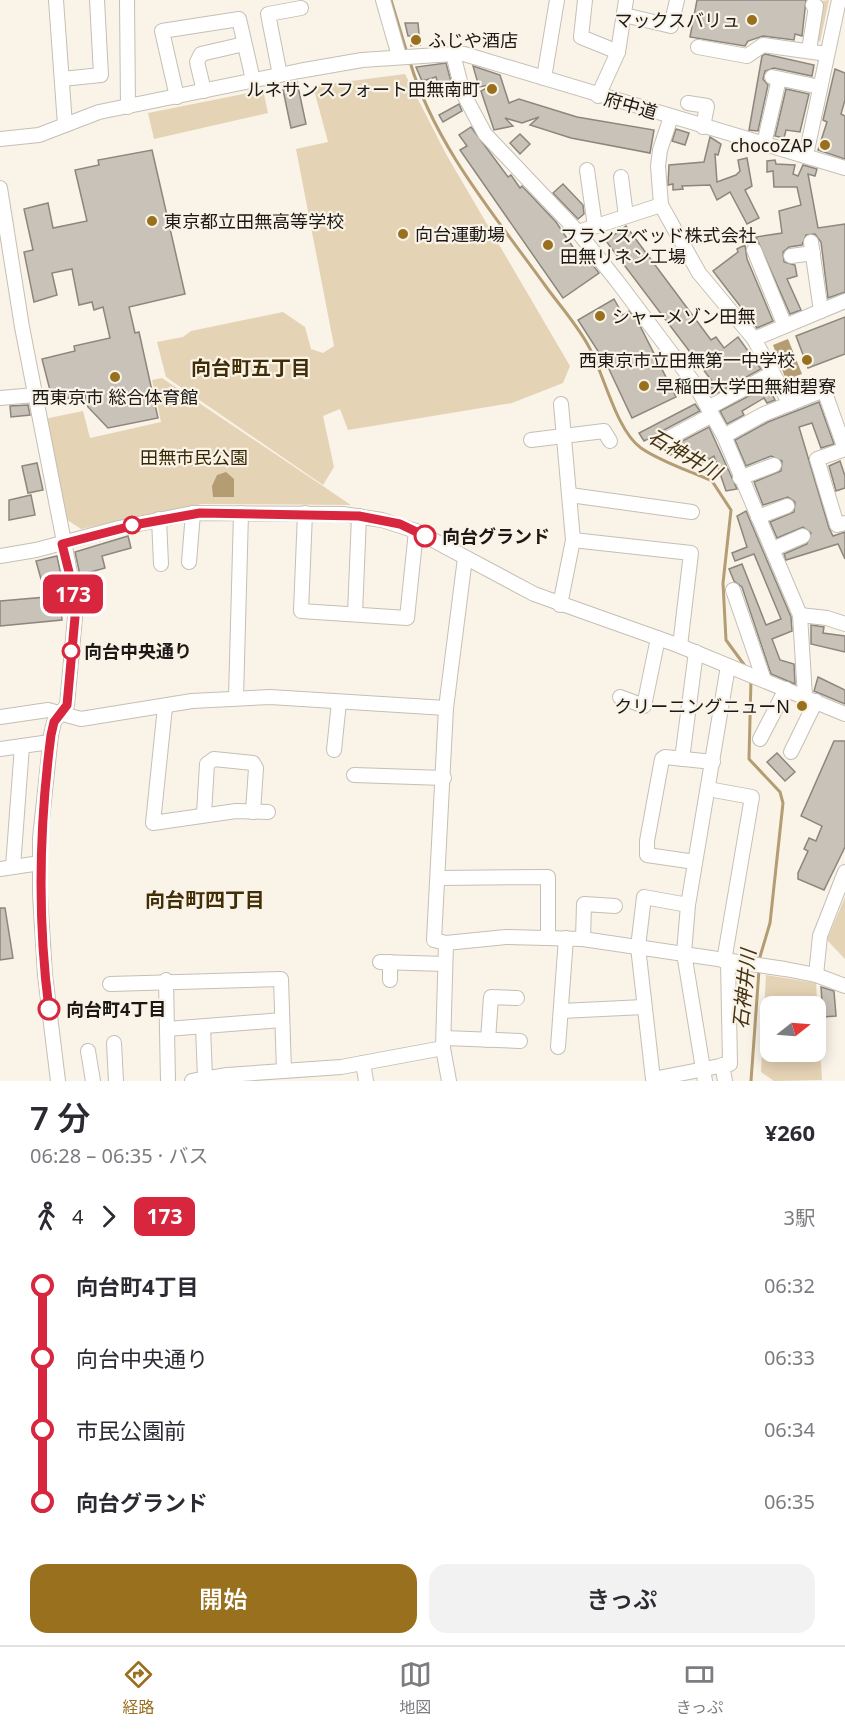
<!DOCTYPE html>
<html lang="ja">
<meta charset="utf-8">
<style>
:root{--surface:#fff;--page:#f2f2f3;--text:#2b2b33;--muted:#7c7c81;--line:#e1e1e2;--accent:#99701d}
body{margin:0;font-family:"Noto Sans","Noto Sans JP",sans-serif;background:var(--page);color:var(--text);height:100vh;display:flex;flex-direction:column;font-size:22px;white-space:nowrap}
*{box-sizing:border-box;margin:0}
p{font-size:20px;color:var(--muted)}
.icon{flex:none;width:33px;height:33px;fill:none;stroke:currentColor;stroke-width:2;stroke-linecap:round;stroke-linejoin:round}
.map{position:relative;height:1081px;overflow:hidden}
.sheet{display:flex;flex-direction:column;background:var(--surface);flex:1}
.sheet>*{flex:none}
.badge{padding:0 12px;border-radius:9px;font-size:21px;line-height:39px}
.needle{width:39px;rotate:73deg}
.buttons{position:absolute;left:760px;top:996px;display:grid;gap:12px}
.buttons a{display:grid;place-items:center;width:66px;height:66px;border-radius:12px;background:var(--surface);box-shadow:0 3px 15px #0003;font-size:30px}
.map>.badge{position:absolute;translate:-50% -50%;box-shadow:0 0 0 3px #fff}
.legs{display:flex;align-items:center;gap:9px;height:66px;padding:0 30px;font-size:20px}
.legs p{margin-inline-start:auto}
.overview{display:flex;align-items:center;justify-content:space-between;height:102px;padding:0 30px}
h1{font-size:33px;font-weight:600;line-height:45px}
.button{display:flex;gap:12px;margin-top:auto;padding:12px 30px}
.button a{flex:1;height:69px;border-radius:18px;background:var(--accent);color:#fff;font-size:24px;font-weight:600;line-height:69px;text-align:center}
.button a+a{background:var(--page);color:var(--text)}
ul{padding:0 30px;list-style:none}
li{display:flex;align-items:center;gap:21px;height:72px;font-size:22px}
li i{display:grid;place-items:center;width:9px;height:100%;margin:0 8px;background:currentColor}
li i::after{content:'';width:15px;height:15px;margin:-8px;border:4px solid;border-radius:50%;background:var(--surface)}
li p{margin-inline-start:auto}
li:first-child i{background:linear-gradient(#0000 50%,currentColor 0)}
li:last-child i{background:linear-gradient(currentColor 50%,#0000 0)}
.dock{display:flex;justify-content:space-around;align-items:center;height:84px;border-top:2px solid var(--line);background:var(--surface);font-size:16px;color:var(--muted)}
.dock a{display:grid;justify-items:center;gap:3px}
.dock .current{color:var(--accent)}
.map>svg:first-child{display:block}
.green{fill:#e5d3b5;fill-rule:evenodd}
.water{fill:#b49c73}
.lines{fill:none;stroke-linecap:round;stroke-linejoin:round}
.stream{stroke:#b49c73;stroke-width:3}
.building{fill:#c8c2b8;stroke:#8c867c;stroke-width:1.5}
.minor-casing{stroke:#c5bfb5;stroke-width:16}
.minor{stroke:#fff;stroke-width:14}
.line-1-casing{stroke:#fff;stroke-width:14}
.line-1{stroke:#d7263d;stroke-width:9}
.poi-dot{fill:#99701d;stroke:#f9f3e8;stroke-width:2}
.stop-1-dot{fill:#fff;stroke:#d7263d;stroke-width:3}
.labels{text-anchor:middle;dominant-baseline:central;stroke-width:4.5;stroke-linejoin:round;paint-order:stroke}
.poi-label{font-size:18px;fill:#1b1815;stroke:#f9f3e8;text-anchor:start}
.street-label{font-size:18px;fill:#1b1815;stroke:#f9f3e8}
.park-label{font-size:18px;fill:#382603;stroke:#f9f3e8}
.stop-label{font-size:18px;font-weight:bold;fill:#1b1815;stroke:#f9f3e8;text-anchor:start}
.neighbourhood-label{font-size:20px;font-weight:bold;fill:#422e06;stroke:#f9f3e8}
.water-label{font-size:20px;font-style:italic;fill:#453311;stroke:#f9f3e8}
</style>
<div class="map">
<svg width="845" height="1081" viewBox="0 0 845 1081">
<rect width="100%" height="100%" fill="#f9f3e8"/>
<!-- green -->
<g class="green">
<path d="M 829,0 L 820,42 L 816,38 L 822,1 Z"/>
<path d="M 405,74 L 446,154 L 570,366 L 563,383 L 512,403 L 348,430 L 340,409 L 323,416 L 334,467 L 323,485 L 166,377 L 157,342 L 183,337 L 191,331 L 283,312 L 305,327 L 311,349 L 323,353 L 334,346 L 296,149 L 328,142 L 313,86 Z"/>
<path d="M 263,90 L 268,113 L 154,139 L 148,113 Z"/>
<path d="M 162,378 L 351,505 L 202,504 L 81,529 L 60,515 L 44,419 L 83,411 L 90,438 L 161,422 L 152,380 Z"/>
<path d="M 845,897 L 845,959 L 827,940 Z"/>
<path d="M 766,975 L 816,983 L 822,1080 L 774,1081 L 761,1072 ZM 771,1006 L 816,1006 L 816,1052 L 771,1052 Z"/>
</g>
<!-- water -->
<g class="water">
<path d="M 788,339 L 802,374 L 786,380 L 773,345 Z"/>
<path d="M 226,472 L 234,479 L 234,497 L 213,497 L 212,486 L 217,475 Z"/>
</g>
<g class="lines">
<!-- stream -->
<g class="stream">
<path d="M 391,0 L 407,53"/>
<path d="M 410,62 C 435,146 496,217 547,288 C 561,307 578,326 589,347 C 604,374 616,430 641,448 C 661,462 690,471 712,481 L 731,510 L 723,583 L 726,640 L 748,670"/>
<path d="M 751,679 L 749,759 L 780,792 L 783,803 L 770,923 L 759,960"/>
<path d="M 751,1081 L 759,970"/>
</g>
</g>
<!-- building -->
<g class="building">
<path d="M 697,0 L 806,0 L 802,36 L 795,34 L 794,40 L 763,36 L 748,41 L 745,46 L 690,37 Z"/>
<path d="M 405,23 L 418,23 L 420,45 L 411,46 L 411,36 L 408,36 Z"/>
<path d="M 765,54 L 814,65 L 812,76 L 774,68 L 765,71 L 763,79 L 768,85 L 758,131 L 749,130 L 762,56 Z"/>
<path d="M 446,63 L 454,93 L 441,96 L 436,77 L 422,81 L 416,67 Z"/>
<path d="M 473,66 L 500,75 L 509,103 L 519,99 L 577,117 L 654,130 L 650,153 L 571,138 L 530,125 L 539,117 L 522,123 L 505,118 L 513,126 L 494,130 L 481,91 L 494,84 L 479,87 Z"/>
<path d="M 835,69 L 845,73 L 845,100 L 841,114 L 845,116 L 845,159 L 818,150 L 827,122 L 823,120 Z"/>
<path d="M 297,82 L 306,124 L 291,128 L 282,85 Z"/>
<path d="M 786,89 L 809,94 L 800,132 L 786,130 L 784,138 L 775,136 Z"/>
<path d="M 459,104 L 462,111 L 443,122 L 439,115 Z"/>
<path d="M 471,127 L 508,177 L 511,175 L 520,188 L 522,186 L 556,222 L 583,262 L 588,259 L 599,273 L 563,298 L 460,150 L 467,146 L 459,135 Z"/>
<path d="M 676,129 L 689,133 L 685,145 L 672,141 Z"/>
<path d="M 520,134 L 530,144 L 520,154 L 510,143 Z"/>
<path d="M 710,137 L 721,144 L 718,155 L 715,154 L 717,182 L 736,175 L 740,171 L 738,160 L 747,158 L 752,186 L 745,190 L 759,218 L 747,224 L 730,192 L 717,200 L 710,185 L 682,186 L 683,189 L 673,190 L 673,184 L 668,185 L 669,165 L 704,162 Z"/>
<path d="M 152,150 L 185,294 L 129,307 L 135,333 L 139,332 L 158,418 L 108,428 L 88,407 L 85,394 L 53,402 L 42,359 L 75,351 L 74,346 L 110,338 L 103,307 L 94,310 L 92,302 L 79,305 L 72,269 L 52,273 L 57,295 L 34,302 L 24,252 L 33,250 L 24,209 L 48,203 L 53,228 L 87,221 L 75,170 L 99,165 L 98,160 Z"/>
<path d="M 775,160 L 776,164 L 795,165 L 793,174 L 798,176 L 803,165 L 817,169 L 815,176 L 808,174 L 818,228 L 845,224 L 845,292 L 828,298 L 821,242 L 815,234 L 806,235 L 802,245 L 789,247 L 783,252 L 784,262 L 795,265 L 797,276 L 787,279 L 801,310 L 790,314 L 756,237 L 782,233 L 779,211 L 801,205 L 797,187 L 774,187 L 773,171 L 767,172 L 767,161 Z"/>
<path d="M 563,184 L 583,205 L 584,214 L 578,219 L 553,193 Z"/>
<path d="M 626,226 L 711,340 L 716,337 L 724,348 L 738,337 L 761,369 L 712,396 L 708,389 L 715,385 L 606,241 Z"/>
<path d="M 745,245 L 747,259 L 773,321 L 757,328 L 713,271 L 738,252 L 737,249 Z"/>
<path d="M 614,299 L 623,315 L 629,311 L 639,324 L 676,397 L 632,418 L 607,365 L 578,320 Z"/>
<path d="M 845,317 L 845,354 L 808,368 L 796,336 Z"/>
<path d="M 768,386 L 775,400 L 767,403 L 764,398 L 742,411 L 744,415 L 727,424 L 720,411 Z"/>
<path d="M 819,402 L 834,444 L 821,448 L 812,423 L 799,427 L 829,528 L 833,536 L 845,532 L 845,559 L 838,544 L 786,560 L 784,554 L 807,544 L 811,533 L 803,527 L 777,538 L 770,522 L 794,512 L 795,502 L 788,497 L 763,505 L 754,482 L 781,471 L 782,461 L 771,456 L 746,466 L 735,440 L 768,422 Z"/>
<path d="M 695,404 L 700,411 L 662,431 L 659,443 L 663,447 L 671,447 L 709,427 L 737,489 L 726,491 L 714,456 L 699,465 L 690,450 L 681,455 L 679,450 L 670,455 L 662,447 L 658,449 L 652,437 L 644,441 L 639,433 Z"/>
<path d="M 28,405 L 30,415 L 11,417 L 10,406 Z"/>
<path d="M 840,461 L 845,476 L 845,488 L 836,491 L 829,466 Z"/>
<path d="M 37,463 L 43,490 L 28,493 L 22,466 Z"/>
<path d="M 31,495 L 35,515 L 9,520 L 9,500 Z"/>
<path d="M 746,511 L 791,617 L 792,631 L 772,639 L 780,660 L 794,664 L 795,684 L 771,674 L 742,587 L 734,581 L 729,569 L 742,564 L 766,625 L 781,619 L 754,554 L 735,561 L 732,553 L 747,547 L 737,516 Z"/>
<path d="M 128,536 L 131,548 L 102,556 L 105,568 L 80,575 L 75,552 Z"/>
<path d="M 57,556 L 63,585 L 59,586 L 62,620 L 0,626 L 0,601 L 46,597 L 36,561 Z"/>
<path d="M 811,625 L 824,627 L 823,633 L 845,636 L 845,652 L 811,644 Z"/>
<path d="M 818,677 L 845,690 L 845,704 L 814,691 Z"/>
<path d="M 834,741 L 845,741 L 845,847 L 824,890 L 798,879 L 798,873 L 808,851 L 804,849 L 809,838 L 816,841 L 822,826 L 801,816 Z"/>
<path d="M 777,753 L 795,772 L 785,781 L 767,762 Z"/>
<path d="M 0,908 L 5,908 L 13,958 L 0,960 Z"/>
<path d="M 821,987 L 834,991 L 836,1016 L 823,1017 Z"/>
</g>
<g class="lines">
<defs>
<g id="minor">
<path d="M 56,0 L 65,125"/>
<path d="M 127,0 L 128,107"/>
<path d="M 383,0 L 399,56"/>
<path d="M 585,0 L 581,37 L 618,52"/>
<path d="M 624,15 L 671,26 L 677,0"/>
<path d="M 698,47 L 747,56 L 763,45 L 827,54"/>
<path d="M 809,50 L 816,6 L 813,5"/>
<path d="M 453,54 L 463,93 L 485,134 L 578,232 L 617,281 L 694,383 L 724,436 L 800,615 L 805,697"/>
<path d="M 280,75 L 268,14 L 301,8"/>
<path d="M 772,77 L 820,87"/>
<path d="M 544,78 L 557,0"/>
<path d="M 62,79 L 101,75 L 97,0"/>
<path d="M 204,91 L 197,62 L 201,54 L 244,44"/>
<path d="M 598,96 L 618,52 L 626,0"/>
<path d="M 177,97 L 162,31 L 239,19 L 253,80"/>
<path d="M 688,103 L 707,106 L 703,127"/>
<path d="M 671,117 L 660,150 L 658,166 L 661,205 L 699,273 L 754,339 L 790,404"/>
<path d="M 0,139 L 39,135 L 99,112 L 299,71 L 362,60 L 453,54 L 464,54 L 845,168"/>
<path d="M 764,144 L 779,79"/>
<path d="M 806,155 L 839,0"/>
<path d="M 587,170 L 595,226"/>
<path d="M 621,177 L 626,216"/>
<path d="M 0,188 L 22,327 L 73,588 L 75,617 L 67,705 L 54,722 L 51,735 L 40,838 L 40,895 L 45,975 L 58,1081"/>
<path d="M 578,232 L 661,205"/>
<path d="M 811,242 L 821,311"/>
<path d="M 754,250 L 785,326"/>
<path d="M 791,256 L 813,253"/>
<path d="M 754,339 L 845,301"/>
<path d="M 0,398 L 35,395"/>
<path d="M 708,408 L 771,374"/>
<path d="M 724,436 L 764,414 L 824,390 L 845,449"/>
<path d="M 667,439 L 712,415"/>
<path d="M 531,440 L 604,431 L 610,441"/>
<path d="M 845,449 L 817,459 L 837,525 L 845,523"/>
<path d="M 740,478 L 774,465"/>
<path d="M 570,495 L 692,512"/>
<path d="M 305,513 L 301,611 L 407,618 L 416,531"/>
<path d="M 758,517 L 787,506"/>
<path d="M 159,519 L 161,564"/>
<path d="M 573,540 L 691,553 L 680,646"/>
<path d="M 773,549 L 803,536"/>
<path d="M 0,556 L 36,550 L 119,528 L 193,513 L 343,514 L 382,520 L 416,531 L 534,594 L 680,646 L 845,714"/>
<path d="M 465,558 L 446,708 L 434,940 L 446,943 L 506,937 L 583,939 L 785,969 L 816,975 L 845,986"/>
<path d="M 189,562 L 193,513"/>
<path d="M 733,590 L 764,680"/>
<path d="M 560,605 L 573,540 L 561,404"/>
<path d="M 355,614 L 359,516"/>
<path d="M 800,615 L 827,618 L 845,624"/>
<path d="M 620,697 L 644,706 L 658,638"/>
<path d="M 236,698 L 241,513"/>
<path d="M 165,707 L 153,823 L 236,811 L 268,812"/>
<path d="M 0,717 L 48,710 L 81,719 L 192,701 L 270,697 L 446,708"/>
<path d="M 760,739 L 786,689"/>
<path d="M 0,749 L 50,742"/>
<path d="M 334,750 L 339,702"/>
<path d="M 791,752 L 816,701"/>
<path d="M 682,759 L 696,652"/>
<path d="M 354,775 L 444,778"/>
<path d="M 708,789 L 752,797 L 724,961"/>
<path d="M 204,814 L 207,764 L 214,759 L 253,763 L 256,768 L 253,812"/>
<path d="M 695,862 L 647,855 L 647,841 L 662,759 L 665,757 L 713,762"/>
<path d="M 13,867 L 22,746"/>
<path d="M 0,869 L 40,863"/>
<path d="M 439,878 L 548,877 L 548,936"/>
<path d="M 688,905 L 644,897 L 638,947 L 653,1079 L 730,1064 L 728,961"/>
<path d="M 583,939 L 584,904 L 615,906"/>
<path d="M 446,943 L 443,1048 L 449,1081"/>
<path d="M 380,962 L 445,964"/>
<path d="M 816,975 L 820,936 L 845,872"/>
<path d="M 166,980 L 168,1081"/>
<path d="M 390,980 L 390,962"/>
<path d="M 110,984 L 281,979 L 284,1071"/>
<path d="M 561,1011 L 644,1007"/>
<path d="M 203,1027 L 205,1078"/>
<path d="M 167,1029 L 282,1020"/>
<path d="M 444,1038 L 520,1041"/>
<path d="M 488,1040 L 491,997 L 517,998"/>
<path d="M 114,1043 L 116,1081"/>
<path d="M 558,1047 L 566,938"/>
<path d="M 88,1051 L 93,1081"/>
<path d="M 363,1063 L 366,1081"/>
<path d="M 722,1065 L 725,1081"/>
<path d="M 192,1081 L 227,1075 L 341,1067 L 443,1048"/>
<path d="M 705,1081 L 684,953 L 688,905 L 728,666"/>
</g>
</defs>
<!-- minor casing -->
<use href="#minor" class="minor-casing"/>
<!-- minor -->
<use href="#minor" class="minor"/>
</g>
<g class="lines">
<defs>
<path id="line-1" d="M 49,1009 C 37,917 39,827 51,735 L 54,722 L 67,705 L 75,617 L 73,588 L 62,544 L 139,524 L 200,513 L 359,516 L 400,524 L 425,536"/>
</defs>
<!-- line-1 casing -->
<use href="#line-1" class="line-1-casing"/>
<!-- line-1 -->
<use href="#line-1" class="line-1"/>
</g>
<!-- markers -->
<g class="poi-dot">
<circle cx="752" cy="20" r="6"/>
<circle cx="416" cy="40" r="6"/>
<circle cx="492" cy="89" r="6"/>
<circle cx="825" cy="145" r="6"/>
<circle cx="152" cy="221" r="6"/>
<circle cx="403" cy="234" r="6"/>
<circle cx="548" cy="245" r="6"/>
<circle cx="600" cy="316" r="6"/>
<circle cx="807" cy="360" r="6"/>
<circle cx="115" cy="377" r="6"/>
<circle cx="644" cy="386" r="6"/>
<circle cx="802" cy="706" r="6"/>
</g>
<g class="stop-1-dot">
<circle cx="132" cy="525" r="8"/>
<circle cx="425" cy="536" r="10"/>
<circle cx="71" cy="651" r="8"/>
<circle cx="49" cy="1009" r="10"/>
</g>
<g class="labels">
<!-- poi labels -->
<g class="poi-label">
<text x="740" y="20" text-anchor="end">マックスバリュ</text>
<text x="428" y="40">ふじや酒店</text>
<text x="480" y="89" text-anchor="end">ルネサンスフォート田無南町</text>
<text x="813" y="145" text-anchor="end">chocoZAP</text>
<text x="164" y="221">東京都立田無高等学校</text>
<text x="415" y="234">向台運動場</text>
<text x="560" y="235">フランスベッド株式会社<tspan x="560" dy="21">田無リネン工場</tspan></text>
<text x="612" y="316">シャーメゾン田無</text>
<text x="795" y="360" text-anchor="end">西東京市立田無第一中学校</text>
<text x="656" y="386">早稲田大学田無紺碧寮</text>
<text x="115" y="397" text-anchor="middle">西東京市 総合体育館</text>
<text x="790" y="706" text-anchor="end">クリーニングニューN</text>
</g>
<!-- street labels -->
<g class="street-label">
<text transform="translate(631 105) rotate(16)">府中道</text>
</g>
<!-- park labels -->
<g class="park-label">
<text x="194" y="457">田無市民公園</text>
</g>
<!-- stop labels -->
<g class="stop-label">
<text x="442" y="536">向台グランド</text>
<text x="84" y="651">向台中央通り</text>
<text x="66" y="1009">向台町4丁目</text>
</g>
<!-- neighbourhood labels -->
<g class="neighbourhood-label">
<text x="251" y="367">向台町五丁目</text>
<text x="205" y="899">向台町四丁目</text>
</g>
<!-- water labels -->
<g class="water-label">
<text transform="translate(685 454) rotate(30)">石神井川</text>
<text transform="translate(744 989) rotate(-84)">石神井川</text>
</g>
</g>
</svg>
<div class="buttons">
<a><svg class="needle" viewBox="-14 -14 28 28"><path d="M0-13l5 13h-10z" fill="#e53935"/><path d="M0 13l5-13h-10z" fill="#7c7c81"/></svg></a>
</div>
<b class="badge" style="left:73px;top:594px;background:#d7263d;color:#fff">173</b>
</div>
<section class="sheet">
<div class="overview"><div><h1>7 分</h1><p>06:28 – 06:35 · バス</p></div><b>¥260</b></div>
<div class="legs"><svg class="icon" aria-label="walk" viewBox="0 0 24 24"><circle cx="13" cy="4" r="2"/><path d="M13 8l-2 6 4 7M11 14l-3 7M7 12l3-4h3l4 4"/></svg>4<svg class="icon" aria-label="forward" viewBox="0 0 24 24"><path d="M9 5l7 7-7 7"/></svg><b class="badge" style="background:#d7263d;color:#fff">173</b><p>3駅</p></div>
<ul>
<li><i style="color:#d7263d"></i><b>向台町4丁目</b><p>06:32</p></li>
<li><i style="color:#d7263d"></i><span>向台中央通り</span><p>06:33</p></li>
<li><i style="color:#d7263d"></i><span>市民公園前</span><p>06:34</p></li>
<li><i style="color:#d7263d"></i><b>向台グランド</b><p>06:35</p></li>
</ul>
<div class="button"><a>開始</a><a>きっぷ</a></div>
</section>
<nav class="dock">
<a class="current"><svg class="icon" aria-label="directions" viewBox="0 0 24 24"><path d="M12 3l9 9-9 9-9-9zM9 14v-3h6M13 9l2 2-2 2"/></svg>経路</a>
<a><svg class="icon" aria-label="map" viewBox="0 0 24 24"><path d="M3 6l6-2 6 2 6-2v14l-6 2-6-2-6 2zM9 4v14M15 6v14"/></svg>地図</a>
<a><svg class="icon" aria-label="tickets" viewBox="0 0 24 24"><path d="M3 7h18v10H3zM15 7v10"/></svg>きっぷ</a>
</nav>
